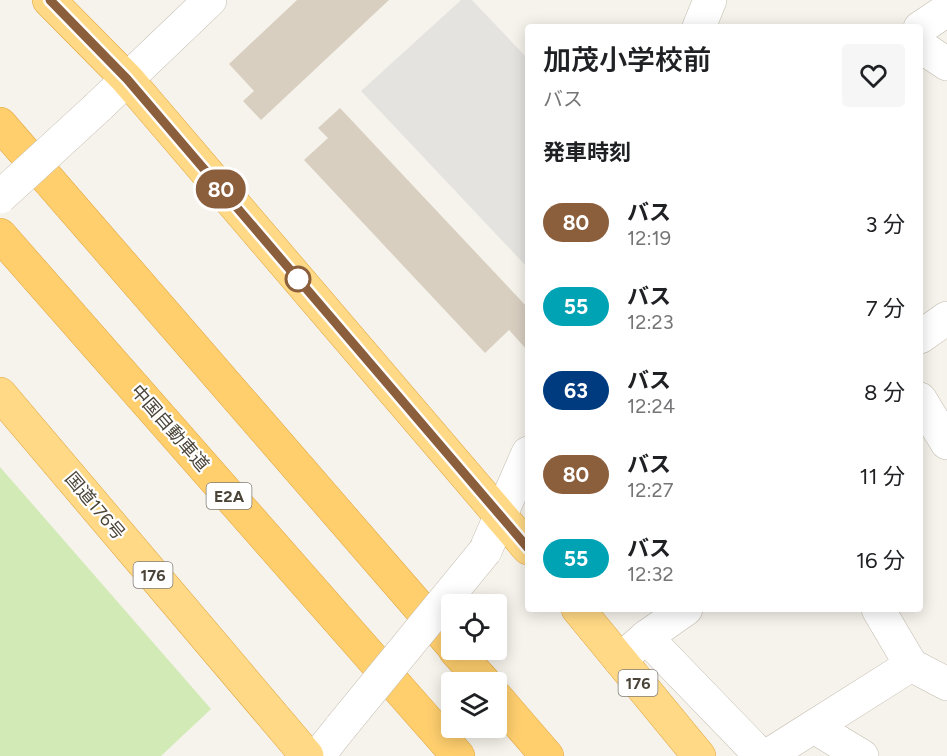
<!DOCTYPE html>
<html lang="ja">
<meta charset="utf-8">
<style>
:root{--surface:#fff;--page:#f6f6f6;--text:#202124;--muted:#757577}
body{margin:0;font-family:Figtree,"Noto Sans JP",sans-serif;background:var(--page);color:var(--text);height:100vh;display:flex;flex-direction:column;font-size:22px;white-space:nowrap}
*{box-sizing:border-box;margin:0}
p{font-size:20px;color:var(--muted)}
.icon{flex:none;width:33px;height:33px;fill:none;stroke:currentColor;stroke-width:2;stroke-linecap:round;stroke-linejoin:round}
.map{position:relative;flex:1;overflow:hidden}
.side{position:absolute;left:525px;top:24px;width:398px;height:588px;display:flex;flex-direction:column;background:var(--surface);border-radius:6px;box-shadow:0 3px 15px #0003}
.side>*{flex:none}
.badge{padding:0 12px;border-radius:20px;font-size:21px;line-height:39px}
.fabs{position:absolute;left:441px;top:594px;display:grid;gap:12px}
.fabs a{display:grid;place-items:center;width:66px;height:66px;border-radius:6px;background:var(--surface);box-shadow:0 3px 15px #0003;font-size:30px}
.map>.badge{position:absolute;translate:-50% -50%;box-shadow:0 0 0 3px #fff}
h2{padding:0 18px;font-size:22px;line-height:54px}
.round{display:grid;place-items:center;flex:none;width:63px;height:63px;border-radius:6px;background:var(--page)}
.overview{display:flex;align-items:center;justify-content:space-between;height:102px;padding:0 18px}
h1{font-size:28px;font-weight:600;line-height:45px}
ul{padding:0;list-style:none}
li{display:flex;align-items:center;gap:18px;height:84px;padding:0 18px}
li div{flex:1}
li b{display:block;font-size:22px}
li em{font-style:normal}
li .badge{min-width:66px;font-weight:700;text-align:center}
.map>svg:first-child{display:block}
.green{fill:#d2eab5}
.parking{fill:#e5e3e0}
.building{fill:#d8cfc1}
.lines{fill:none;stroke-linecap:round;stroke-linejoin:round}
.minor-casing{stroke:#c2bbae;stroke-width:34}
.tertiary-casing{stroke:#c2bbae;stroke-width:34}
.trunk-casing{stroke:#e0a43c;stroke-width:34}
.motorway-casing{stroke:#e0a43c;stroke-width:34}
.minor{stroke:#fff;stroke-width:33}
.tertiary{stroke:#fff;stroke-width:33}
.trunk{stroke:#ffd985;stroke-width:33}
.motorway{stroke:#ffcf6e;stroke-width:33}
.tertiary-bridge-casing{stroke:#c2bbae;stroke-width:34;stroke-linecap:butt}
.tertiary-bridge{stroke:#fff;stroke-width:33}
.line-casing{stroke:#fff;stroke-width:14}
.line{stroke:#8b5e3c;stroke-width:9}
.stop-dot{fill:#fff;stroke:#8b5e3c;stroke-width:3}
.labels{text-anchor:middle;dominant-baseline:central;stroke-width:4.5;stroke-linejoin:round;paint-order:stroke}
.shield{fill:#fff;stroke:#817c74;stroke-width:1.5}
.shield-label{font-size:16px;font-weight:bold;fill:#4b4439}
.street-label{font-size:18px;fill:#4b4439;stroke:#fff}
</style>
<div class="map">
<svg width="947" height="756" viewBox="0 0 947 756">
<rect width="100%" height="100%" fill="#f6f3ec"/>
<!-- green -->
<path class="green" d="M 0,467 L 211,709 L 161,756 L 0,756 Z"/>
<!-- parking -->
<path class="parking" d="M 461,0 L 472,0 L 528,59 L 528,268 L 361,91 Z"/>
<!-- building -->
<g class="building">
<path d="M 297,0 L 389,0 L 261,120 L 243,101 L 254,91 L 229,64 Z"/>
<path d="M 340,108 L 528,308 L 528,351 L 509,330 L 485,353 L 304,160 L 328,138 L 318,128 Z"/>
</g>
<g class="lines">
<defs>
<g id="minor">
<path d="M 699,27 L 710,0"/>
<path d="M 920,28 L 947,10"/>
<path d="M 920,46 L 947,64"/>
<path d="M 920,337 L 947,318"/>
<path d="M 920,399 L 947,443"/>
<path d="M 485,551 L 528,453"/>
<path d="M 878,609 L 911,665"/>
<path d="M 646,637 L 686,609"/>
<path d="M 620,660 L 646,637 L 761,756"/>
<path d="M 814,727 L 862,756"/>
<path d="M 767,756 L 911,665 L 947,684"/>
</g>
<g id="tertiary">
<path d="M 98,107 L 210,0"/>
<path d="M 318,756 L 341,727"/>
</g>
<g id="trunk">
<path d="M 49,0 L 127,79 L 528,548"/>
<path d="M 0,394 L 307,756"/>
<path d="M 578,609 L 699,756"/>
</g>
<g id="motorway">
<path d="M 0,124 L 452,645"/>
<path d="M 0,235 L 458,756"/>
<path d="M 455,650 L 484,682"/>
<path d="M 496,697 L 547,756"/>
</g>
</defs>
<!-- minor casing -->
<use href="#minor" class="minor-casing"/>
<!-- tertiary casing -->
<use href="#tertiary" class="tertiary-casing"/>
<!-- trunk casing -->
<use href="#trunk" class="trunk-casing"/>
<!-- motorway casing -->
<use href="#motorway" class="motorway-casing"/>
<!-- minor -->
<use href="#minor" class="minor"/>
<!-- tertiary -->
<use href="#tertiary" class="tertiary"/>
<!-- trunk -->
<use href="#trunk" class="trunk"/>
<!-- motorway -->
<use href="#motorway" class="motorway"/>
<defs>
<g id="tertiary-bridge">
<path d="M 0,197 L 98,107"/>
<path d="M 341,727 L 485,551"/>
</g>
</defs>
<!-- tertiary-bridge casing -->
<use href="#tertiary-bridge" class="tertiary-bridge-casing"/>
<!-- tertiary-bridge -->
<use href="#tertiary-bridge" class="tertiary-bridge"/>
</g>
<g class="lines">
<defs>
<path id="line" d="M 50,0 L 127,79 L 528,548"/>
</defs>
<!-- line casing -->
<use href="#line" class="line-casing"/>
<!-- line -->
<use href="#line" class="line"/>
</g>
<!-- markers -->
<circle class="stop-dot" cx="298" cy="279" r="12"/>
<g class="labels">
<!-- shield labels -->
<g class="shield">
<rect x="206.5" y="483" width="45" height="26" rx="4.5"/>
<rect x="133.5" y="562" width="39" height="26" rx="4.5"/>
<rect x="618.5" y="670" width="39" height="26" rx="4.5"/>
</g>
<g class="shield-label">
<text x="229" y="496">E2A</text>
<text x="153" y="575">176</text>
<text x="638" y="683">176</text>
</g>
<!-- street labels -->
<g class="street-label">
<text transform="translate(170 428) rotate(49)">中国自動車道</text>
<text transform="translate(95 506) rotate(50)">国道176号</text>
</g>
</g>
</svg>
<div class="fabs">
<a><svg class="icon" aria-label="locate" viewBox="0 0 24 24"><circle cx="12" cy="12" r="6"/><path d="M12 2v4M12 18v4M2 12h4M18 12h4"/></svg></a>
<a><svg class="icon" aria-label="layers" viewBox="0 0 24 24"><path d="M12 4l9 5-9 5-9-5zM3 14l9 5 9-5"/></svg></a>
</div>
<b class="badge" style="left:221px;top:189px;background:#8b5e3c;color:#fff">80</b>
<section class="side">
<div class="overview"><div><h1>加茂小学校前</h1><p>バス</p></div><a class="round"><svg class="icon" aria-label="heart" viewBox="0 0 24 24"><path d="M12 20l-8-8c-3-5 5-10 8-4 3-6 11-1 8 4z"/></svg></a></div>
<h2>発車時刻</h2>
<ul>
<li><span class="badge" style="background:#8b5e3c;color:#fff">80</span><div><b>バス</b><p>12:19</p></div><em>3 分</em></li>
<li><span class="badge" style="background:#00a3b4;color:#fff">55</span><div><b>バス</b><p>12:23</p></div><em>7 分</em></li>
<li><span class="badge" style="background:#003b80;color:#fff">63</span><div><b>バス</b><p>12:24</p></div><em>8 分</em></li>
<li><span class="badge" style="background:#8b5e3c;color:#fff">80</span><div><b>バス</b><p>12:27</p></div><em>11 分</em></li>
<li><span class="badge" style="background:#00a3b4;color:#fff">55</span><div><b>バス</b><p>12:32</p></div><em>16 分</em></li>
</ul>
</section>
</div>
